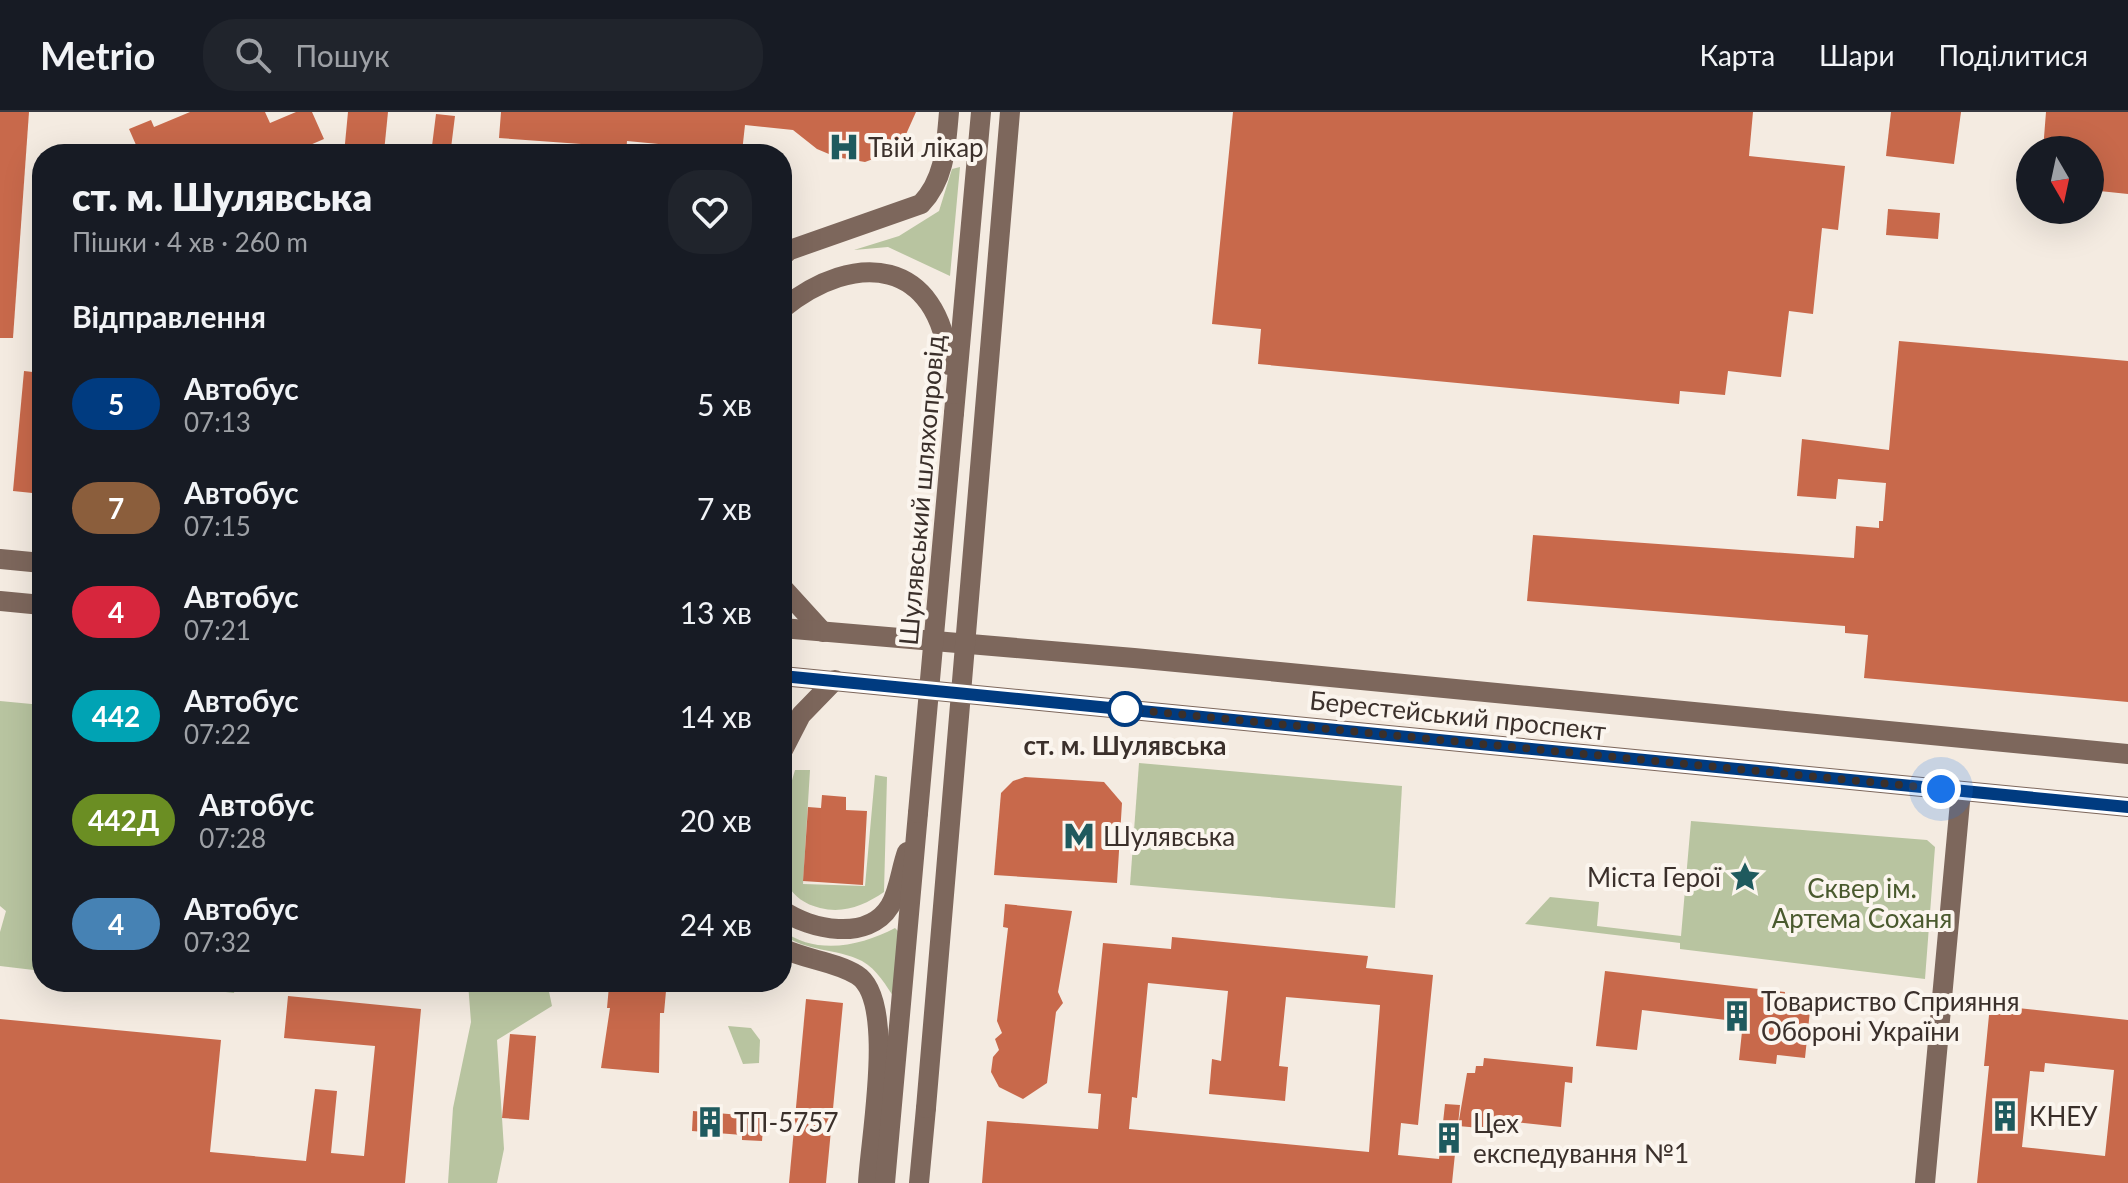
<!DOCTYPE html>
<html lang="uk">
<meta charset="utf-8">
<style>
:root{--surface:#171b24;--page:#20242c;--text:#f1f3f6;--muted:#9ea1a6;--line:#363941}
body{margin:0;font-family:Lato,sans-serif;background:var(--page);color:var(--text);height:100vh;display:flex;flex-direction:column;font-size:30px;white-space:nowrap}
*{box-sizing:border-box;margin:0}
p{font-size:26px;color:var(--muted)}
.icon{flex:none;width:44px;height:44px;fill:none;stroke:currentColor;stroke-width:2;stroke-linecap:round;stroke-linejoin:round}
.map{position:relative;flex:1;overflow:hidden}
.side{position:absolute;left:32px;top:32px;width:760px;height:848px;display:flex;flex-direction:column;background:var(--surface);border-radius:32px;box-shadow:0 8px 32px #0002}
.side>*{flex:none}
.badge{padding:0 16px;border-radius:26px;font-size:28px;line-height:52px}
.needle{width:52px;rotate:171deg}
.buttons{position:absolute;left:2016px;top:24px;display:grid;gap:16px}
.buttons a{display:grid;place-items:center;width:88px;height:88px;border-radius:50%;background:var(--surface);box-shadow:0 8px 32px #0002;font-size:40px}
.you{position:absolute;width:40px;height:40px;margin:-20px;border:6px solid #fff;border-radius:50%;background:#1a73e8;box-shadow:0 0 0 12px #1a73e833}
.map>.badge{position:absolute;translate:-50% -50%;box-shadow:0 0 0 4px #fff}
h2{padding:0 40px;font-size:30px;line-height:72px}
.round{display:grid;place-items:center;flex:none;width:84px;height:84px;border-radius:32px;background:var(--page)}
.headline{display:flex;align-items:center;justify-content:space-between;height:136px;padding:0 40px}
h1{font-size:38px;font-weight:800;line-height:60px}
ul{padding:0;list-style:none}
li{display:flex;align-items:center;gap:24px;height:104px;padding:0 40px}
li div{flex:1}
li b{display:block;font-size:30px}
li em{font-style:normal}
li .badge{min-width:88px;font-weight:700;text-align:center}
header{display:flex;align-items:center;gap:48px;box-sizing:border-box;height:112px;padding:0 40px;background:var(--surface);border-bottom:2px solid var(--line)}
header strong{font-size:38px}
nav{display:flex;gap:44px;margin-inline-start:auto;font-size:28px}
.search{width:560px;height:72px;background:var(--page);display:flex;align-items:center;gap:20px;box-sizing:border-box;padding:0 28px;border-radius:32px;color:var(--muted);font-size:30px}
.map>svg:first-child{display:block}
.green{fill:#b8c4a0}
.building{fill:#c8694b;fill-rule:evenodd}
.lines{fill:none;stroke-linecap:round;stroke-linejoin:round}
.primary{stroke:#7d675c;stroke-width:20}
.primary-bridge{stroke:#7d675c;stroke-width:20}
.line-casing{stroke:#fff;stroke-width:18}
.line{stroke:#003b80;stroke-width:12}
.walk{stroke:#3b302b;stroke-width:8;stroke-dasharray:0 14.4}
.stop-dot{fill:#fff;stroke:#003b80;stroke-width:4}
.labels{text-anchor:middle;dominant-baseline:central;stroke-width:8;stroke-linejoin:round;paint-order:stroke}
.poi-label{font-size:26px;fill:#3b302b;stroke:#fbf5ee;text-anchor:start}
.street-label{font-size:26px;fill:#3b302b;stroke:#fbf5ee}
.stop-label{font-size:26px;font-weight:bold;fill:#3b302b;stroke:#fbf5ee}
.park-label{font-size:26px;fill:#4a5a2e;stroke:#fbf5ee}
</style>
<header>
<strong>Metrio</strong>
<div class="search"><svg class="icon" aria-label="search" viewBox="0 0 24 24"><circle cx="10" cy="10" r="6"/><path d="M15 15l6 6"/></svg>Пошук</div>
<nav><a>Карта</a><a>Шари</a><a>Поділитися</a></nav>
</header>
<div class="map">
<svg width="2128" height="1071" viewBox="0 0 2128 1071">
<rect width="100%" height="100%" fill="#f4ebe1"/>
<!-- green -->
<g class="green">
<path d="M 960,55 L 950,164 L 888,135 L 854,138 L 899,124 L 939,99 L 952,57 Z"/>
<path d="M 0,589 L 42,593 L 42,859 L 0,854 L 0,820 L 6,799 L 0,794 Z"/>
<path d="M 1139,651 L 1402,674 L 1395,796 L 1130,773 Z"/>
<path d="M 795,658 L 810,658 L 803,772 L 865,774 L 875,663 L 887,665 L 884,780 C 865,793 844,802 820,796 C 759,781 782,702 795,658 Z"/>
<path d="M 1691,709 L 1927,728 L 1935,735 L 1925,867 L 1680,837 L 1680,831 L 1525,812 L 1550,785 L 1599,790 L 1597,814 L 1681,824 Z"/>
<path d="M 895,816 L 901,822 L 896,888 C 886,874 877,857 862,849 C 836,836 806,840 782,822 L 782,818 C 816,844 861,834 895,816 Z"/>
<path d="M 140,870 L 236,870 L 234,881 Z"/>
<path d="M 547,870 L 552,894 L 497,928 L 504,1037 L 497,1071 L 448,1071 L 453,996 L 471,910 L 468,871 Z"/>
<path d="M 728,914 L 751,916 L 760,928 L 759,951 L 743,952 Z"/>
</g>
<!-- building -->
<g class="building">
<path d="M 0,0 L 29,0 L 13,226 L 0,226 Z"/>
<path d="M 190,0 L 265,0 L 270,11 L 296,0 L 312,0 L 324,27 L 289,42 L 140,42 L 129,17 L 151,8 L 154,15 Z"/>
<path d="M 348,0 L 388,0 L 384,40 L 344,42 Z"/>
<path d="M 501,0 L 916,0 L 903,29 L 892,40 L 865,50 L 836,45 L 817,37 L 793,18 L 745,13 L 742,40 L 627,29 L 626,42 L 594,42 L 595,33 L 499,26 Z"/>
<path d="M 1233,0 L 1753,0 L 1749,44 L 1845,54 L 1838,118 L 1822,116 L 1813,202 L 1789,199 L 1781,265 L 1728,259 L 1725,283 L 1680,279 L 1679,292 L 1258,252 L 1261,217 L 1212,212 Z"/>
<path d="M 1891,0 L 1961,0 L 1954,52 L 1886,44 Z"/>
<path d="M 2046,0 L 2128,0 L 2128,82 L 2090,78 L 2090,38 L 2043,38 Z"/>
<path d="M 436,2 L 455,4 L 451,36 L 432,34 Z"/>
<path d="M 1888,97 L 1940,101 L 1938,127 L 1886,123 Z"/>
<path d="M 1899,229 L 2128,249 L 2128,590 L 1864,566 L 1868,523 L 1845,521 L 1845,514 L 1527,489 L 1533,423 L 1854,446 L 1856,414 L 1879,416 L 1879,409 L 1883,409 L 1886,371 L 1838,367 L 1836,387 L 1797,384 L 1802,327 L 1889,338 Z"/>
<path d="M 24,259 L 42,261 L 42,382 L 13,379 Z"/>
<path d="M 1025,665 L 1104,670 L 1122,691 L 1117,771 L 994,763 L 1001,681 L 1013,669 Z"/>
<path d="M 822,683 L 846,685 L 846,698 L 867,699 L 863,773 L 803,769 L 808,695 L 821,696 Z"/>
<path d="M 1005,792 L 1072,799 L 1058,880 L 1063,891 L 1056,900 L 1047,971 L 1023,987 L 999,975 L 991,960 L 993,945 L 999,938 L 995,927 L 1002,921 L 997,909 L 1008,816 L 1003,815 Z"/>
<path d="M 1172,825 L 1368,844 L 1366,856 L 1433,863 L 1418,1013 L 1401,1011 L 1398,1043 L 1439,1047 L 1445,992 L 1460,993 L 1452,1071 L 982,1071 L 987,1009 L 1098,1017 L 1101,982 L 1088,981 L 1103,831 L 1171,837 ZM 1148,871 L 1228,879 L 1221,949 L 1212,947 L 1209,982 L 1285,989 L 1288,955 L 1279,954 L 1286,885 L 1380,893 L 1369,1040 L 1129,1017 L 1132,985 L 1137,986 Z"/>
<path d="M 1605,859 L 1785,880 L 1784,887 L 1811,889 L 1805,946 L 1777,943 L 1776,952 L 1739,948 L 1743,910 L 1642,898 L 1637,938 L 1596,934 Z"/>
<path d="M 609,874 L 666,879 L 664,901 L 660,901 L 659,961 L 601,956 L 610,896 L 607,896 Z"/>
<path d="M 288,884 L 421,897 L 405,1071 L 0,1071 L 0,907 L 221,928 L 210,1040 L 306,1049 L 315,977 L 337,979 L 331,1041 L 364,1044 L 375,934 L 284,926 Z"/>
<path d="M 806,887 L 843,891 L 826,1071 L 789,1071 Z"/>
<path d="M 1990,893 L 2128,908 L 2128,1071 L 1977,1071 L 1989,954 L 1984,954 ZM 2045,951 L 2114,958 L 2105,1044 L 2022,1035 L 2030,959 L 2044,960 Z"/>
<path d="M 510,922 L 536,924 L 529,1008 L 502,1006 Z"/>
<path d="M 1484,946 L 1573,955 L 1572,971 L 1565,970 L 1561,1015 L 1515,1010 L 1514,1019 L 1458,1014 L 1467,961 L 1475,961 L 1476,954 L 1483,954 Z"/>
<path d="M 693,999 L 764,1005 L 762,1029 L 742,1028 L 742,1023 L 692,1019 Z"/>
</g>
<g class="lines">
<!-- primary -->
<g class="primary">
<path d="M 782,144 L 790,138 L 921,92 C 945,67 946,34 949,0"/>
<path d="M 782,197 C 856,137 939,147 949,253"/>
<path d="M 954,301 L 981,0"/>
<path d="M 0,447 L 42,451"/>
<path d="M 782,475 L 823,520"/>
<path d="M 0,489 L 42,493"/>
<path d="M 782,516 L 1134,546 L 2128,642"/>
<path d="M 782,564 L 2128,695"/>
<path d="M 782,640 L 801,603 L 835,568"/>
<path d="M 782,798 C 810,818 868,830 890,794 C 899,779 901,756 907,740"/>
<path d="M 782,836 C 806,848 834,849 857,863 C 897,888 870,1026 868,1071"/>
<path d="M 885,1071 L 918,701"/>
<path d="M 919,1071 L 926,996"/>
<path d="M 1925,1071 L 1961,679"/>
</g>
<!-- primary-bridge -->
<g class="primary-bridge">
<path d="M 918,701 L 954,301"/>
<path d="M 926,996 L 1010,0"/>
</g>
</g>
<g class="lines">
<defs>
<path id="line" d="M 782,564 L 2128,695"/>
</defs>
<!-- line casing -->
<use href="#line" class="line-casing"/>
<!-- line -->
<use href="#line" class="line"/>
<!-- walk -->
<path class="walk" d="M 1125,597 L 1941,677"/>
</g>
<!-- icons -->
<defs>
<symbol id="hospital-bare" viewBox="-9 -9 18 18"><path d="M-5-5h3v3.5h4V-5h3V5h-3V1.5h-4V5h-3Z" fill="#1f5a5e" stroke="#fbf5ee" stroke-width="2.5" paint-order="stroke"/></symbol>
<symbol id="metro-bare" viewBox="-9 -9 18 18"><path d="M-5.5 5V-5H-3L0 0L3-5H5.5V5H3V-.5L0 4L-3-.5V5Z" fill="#1f5a5e" stroke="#fbf5ee" stroke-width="2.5" paint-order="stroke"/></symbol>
<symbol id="sight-bare" viewBox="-9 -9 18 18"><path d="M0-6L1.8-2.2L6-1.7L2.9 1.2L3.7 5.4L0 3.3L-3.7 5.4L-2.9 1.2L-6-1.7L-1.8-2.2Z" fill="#1f5a5e" stroke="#fbf5ee" stroke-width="2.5" paint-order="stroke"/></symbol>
<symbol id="building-bare" viewBox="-9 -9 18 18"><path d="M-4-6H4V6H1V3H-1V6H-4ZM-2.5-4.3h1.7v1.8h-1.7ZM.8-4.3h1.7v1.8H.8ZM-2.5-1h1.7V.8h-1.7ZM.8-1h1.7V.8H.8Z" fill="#1f5a5e" stroke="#fbf5ee" stroke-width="2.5" paint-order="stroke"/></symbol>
</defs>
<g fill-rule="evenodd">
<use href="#hospital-bare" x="822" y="13" width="44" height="44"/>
<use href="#metro-bare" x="1057" y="702" width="44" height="44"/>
<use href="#sight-bare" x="1723" y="743" width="44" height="44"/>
<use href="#building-bare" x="1715" y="882" width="44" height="44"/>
<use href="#building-bare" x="1983" y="982" width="44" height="44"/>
<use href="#building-bare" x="688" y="988" width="44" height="44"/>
<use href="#building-bare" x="1427" y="1004" width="44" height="44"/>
</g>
<!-- markers -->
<circle class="stop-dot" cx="1125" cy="597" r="16"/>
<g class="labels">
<!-- poi labels -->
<g class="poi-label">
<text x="868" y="35">Твій лікар</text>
<text x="1103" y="724">Шулявська</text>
<text x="1721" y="765" text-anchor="end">Міста Герої</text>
<text x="1761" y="889">Товариство Сприяння<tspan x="1761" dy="30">Обороні України</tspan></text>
<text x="2029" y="1004">КНЕУ</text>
<text x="734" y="1010">ТП-5757</text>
<text x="1473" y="1011">Цех<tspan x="1473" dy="30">експедування №1</tspan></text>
</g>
<!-- street labels -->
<g class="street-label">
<text transform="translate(921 378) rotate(-85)">Шулявський шляхопровід</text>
<text transform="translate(1458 603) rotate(6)">Берестейський проспект</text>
</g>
<!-- stop labels -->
<g class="stop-label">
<text x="1125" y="633">ст. м. Шулявська</text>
</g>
<!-- park labels -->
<g class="park-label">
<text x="1862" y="776">Сквер ім.<tspan x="1862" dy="30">Артема Соханя</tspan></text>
</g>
</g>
</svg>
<div class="buttons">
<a><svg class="needle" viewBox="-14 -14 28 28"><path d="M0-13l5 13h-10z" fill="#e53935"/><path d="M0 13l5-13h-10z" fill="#9ea1a6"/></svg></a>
</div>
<div class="you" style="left:1941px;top:677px"></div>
<section class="side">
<div class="headline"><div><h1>ст. м. Шулявська</h1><p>Пішки · 4 хв · 260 m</p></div><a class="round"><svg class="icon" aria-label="heart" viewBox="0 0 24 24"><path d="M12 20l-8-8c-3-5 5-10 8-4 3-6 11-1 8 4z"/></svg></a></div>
<h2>Відправлення</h2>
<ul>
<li><span class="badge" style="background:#003b80;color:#fff">5</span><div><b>Автобус</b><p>07:13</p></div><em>5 хв</em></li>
<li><span class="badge" style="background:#8b5e3c;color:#fff">7</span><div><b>Автобус</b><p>07:15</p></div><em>7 хв</em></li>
<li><span class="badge" style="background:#d7263d;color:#fff">4</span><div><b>Автобус</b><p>07:21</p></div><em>13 хв</em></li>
<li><span class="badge" style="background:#00a3b4;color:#fff">442</span><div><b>Автобус</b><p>07:22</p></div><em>14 хв</em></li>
<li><span class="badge" style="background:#6b8e23;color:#fff">442Д</span><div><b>Автобус</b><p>07:28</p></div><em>20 хв</em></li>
<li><span class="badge" style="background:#4682b4;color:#fff">4</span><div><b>Автобус</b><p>07:32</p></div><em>24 хв</em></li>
</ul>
</section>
</div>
